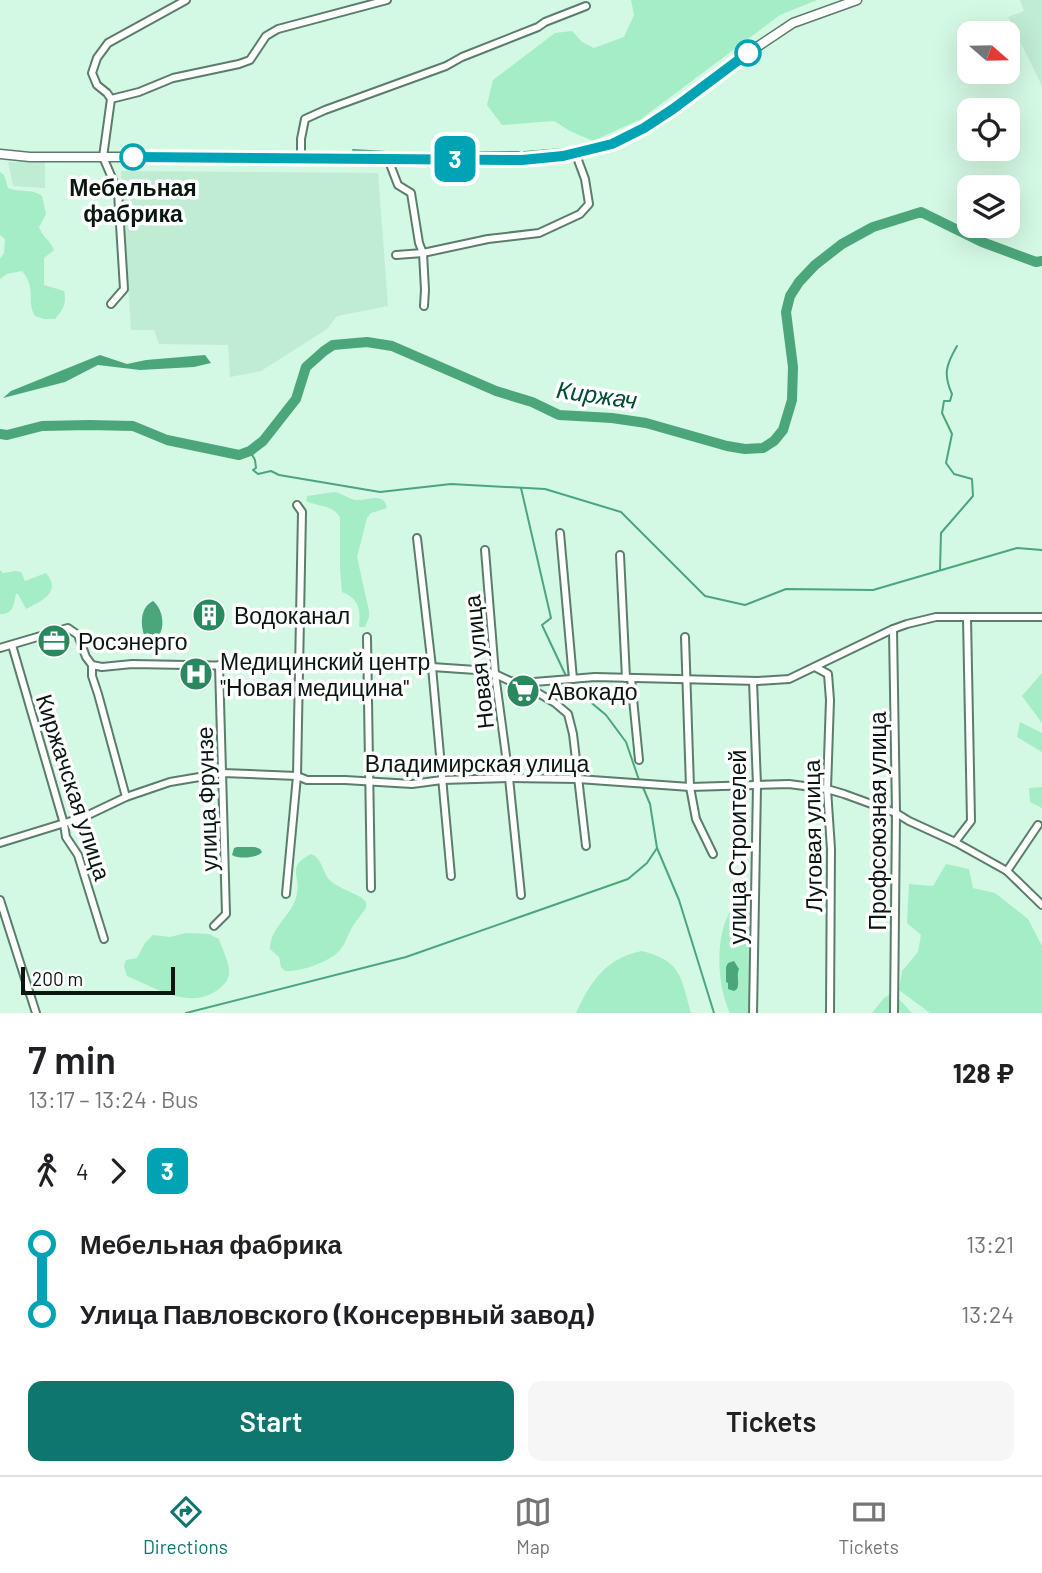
<!DOCTYPE html>
<meta charset="utf-8">
<style>
:root{--surface:#fff;--page:#f6f6f6;--text:#202124;--muted:#757577;--line:#e0e0e0;--accent:#0f766e}
body{margin:0;font-family:Barlow,sans-serif;background:var(--page);color:var(--text);height:100vh;display:flex;flex-direction:column;font-size:26px;white-space:nowrap}
*{box-sizing:border-box;margin:0}
p{font-size:23px;color:var(--muted)}
.icon{flex:none;width:38px;height:38px;fill:none;stroke:currentColor;stroke-width:2;stroke-linecap:round;stroke-linejoin:round}
.map{position:relative;height:1013px;overflow:hidden}
.panel{display:flex;flex-direction:column;background:var(--surface);flex:1}
.panel>*{flex:none}
.badge{padding:0 14px;border-radius:10px;font-size:24px;line-height:46px}
.needle{width:46px;rotate:110deg}
.buttons{position:absolute;left:957px;top:21px;display:grid;gap:14px}
.buttons a{display:grid;place-items:center;width:63px;height:63px;border-radius:14px;background:var(--surface);box-shadow:0 7px 28px #0002;font-size:35px}
.scale{position:absolute;left:21px;bottom:18px;width:154px;box-sizing:border-box;padding-left:7px;border:4px solid #091710;border-top:0;font-size:19px;line-height:24px;white-space:nowrap;color:#091710;-webkit-text-stroke:5px #fff;paint-order:stroke}
.map>.badge{position:absolute;translate:-50% -50%;box-shadow:0 0 0 4px #fff}
.legs{display:flex;align-items:center;gap:10px;height:77px;padding:0 28px;font-size:23px}
.legs p{margin-inline-start:auto}
.head{display:flex;align-items:center;justify-content:space-between;height:119px;padding:0 28px}
h1{font-size:38px;font-weight:600;line-height:52px}
.button{display:flex;gap:14px;margin-top:auto;padding:14px 28px}
.button a{flex:1;height:80px;border-radius:14px;background:var(--accent);color:#fff;font-size:28px;font-weight:600;line-height:80px;text-align:center}
.button a+a{background:var(--page);color:var(--text)}
ul{padding:0 28px;list-style:none}
li{display:flex;align-items:center;gap:24px;height:70px;font-size:26px}
li i{display:grid;place-items:center;width:10px;height:100%;margin:0 9px;background:currentColor}
li i::after{content:'';width:18px;height:18px;margin:-9px;border:5px solid;border-radius:50%;background:var(--surface)}
li p{margin-inline-start:auto}
li:first-child i{background:linear-gradient(#0000 50%,currentColor 0)}
li:last-child i{background:linear-gradient(currentColor 50%,#0000 0)}
.tabs{display:flex;justify-content:space-around;align-items:center;height:98px;border-top:2px solid var(--line);background:var(--surface);font-size:19px;color:var(--muted)}
.tabs a{display:grid;justify-items:center;gap:4px}
.tabs .active{color:var(--accent)}
.map>svg:first-child{display:block}
.built{fill:#c0ecd3}
.green{fill:#a5edc7}
.water{fill:#4ba67b}
.lines{fill:none;stroke-linecap:round;stroke-linejoin:round}
.stream{stroke:#4ba67b;stroke-width:2}
.river{stroke:#4ba67b;stroke-width:10}
.minor-casing{stroke:#5c7d6b;stroke-width:10}
.major-casing{stroke:#5c7d6b;stroke-width:11}
.minor{stroke:#fff;stroke-width:6}
.major{stroke:#fff;stroke-width:8}
.line-1-casing{stroke:#fff;stroke-width:16}
.line-1{stroke:#00a3b4;stroke-width:10}
.stop-1-dot{fill:#fff;stroke:#00a3b4;stroke-width:3.5}
.labels{text-anchor:middle;dominant-baseline:central;stroke-width:7;stroke-linejoin:round;paint-order:stroke}
.stop-label{font-size:23px;font-weight:bold;fill:#091710;stroke:#fff}
.poi-label{font-size:23px;fill:#091710;stroke:#fff;text-anchor:start}
.street-label{font-size:23px;fill:#091710;stroke:#fff}
.water-label{font-size:24px;font-style:italic;fill:#004c30;stroke:#fff}
</style>
<div class="map">
<svg width="1042" height="1013" viewBox="0 0 1042 1013">
<rect width="100%" height="100%" fill="#d3f8e3"/>
<!-- built -->
<g class="built">
<path d="M 1020,0 L 1042,0 L 1042,86 L 1008,17 L 1024,11 Z"/>
<path d="M 8,162 L 45,162 L 45,188 L 13,186 Z"/>
<path d="M 121,171 L 378,173 L 388,306 L 337,316 L 327,329 L 261,371 L 230,377 L 228,345 L 159,344 L 154,330 L 131,330 Z"/>
</g>
<!-- green -->
<g class="green">
<path d="M 631,0 L 817,0 L 780,15 L 641,119 L 593,141 L 570,131 L 554,121 L 502,125 L 487,105 L 493,80 L 555,33 L 572,31 L 582,42 L 594,48 L 624,37 L 634,15 Z"/>
<path d="M 0,172 L 4,175 L 8,188 C 20,193 31,188 42,196 L 46,214 L 39,227 C 43,238 50,240 54,250 L 44,258 L 44,285 L 64,291 C 67,304 63,310 55,319 L 44,319 L 35,316 C 26,302 37,288 22,271 L 7,274 L 0,279 L 0,259 L 4,253 L 5,239 L 0,235 Z"/>
<path d="M 334,492 C 342,493 348,499 356,500 C 369,501 383,491 387,508 L 371,513 L 367,518 L 357,557 L 369,611 L 369,617 L 365,627 L 360,627 L 359,625 C 361,609 358,598 342,592 L 340,569 L 340,518 C 334,505 319,507 306,501 L 307,496 Z"/>
<path d="M 0,570 L 3,573 L 15,571 L 21,572 L 25,581 L 46,573 C 62,592 42,601 26,609 L 18,594 L 16,594 C 14,604 13,615 0,614 Z"/>
<path d="M 1042,673 L 1042,723 L 1022,696 Z"/>
<path d="M 1020,722 L 1042,733 L 1042,752 L 1017,737 Z"/>
<path d="M 1042,787 L 1042,808 L 1030,802 L 1029,788 Z"/>
<path d="M 311,854 C 321,858 322,868 327,877 C 333,886 352,892 362,898 L 366,902 L 366,908 C 362,914 357,919 353,926 C 348,934 346,943 340,950 C 330,962 300,972 285,971 L 281,967 L 279,957 L 270,949 C 270,928 290,917 296,898 C 303,876 284,868 311,854 Z"/>
<path d="M 946,864 L 969,869 L 973,888 L 995,893 L 1028,919 L 1042,946 L 1042,1013 L 930,1013 L 899,990 L 902,971 L 918,952 L 921,935 L 907,923 L 909,884 L 933,886 Z"/>
<path d="M 744,899 L 749,901 L 753,952 L 750,975 L 753,1003 L 750,1013 L 730,1013 C 717,986 714,934 732,909 C 734,905 740,902 744,899 Z"/>
<path d="M 186,933 L 209,934 L 219,939 C 222,949 228,960 229,970 C 230,978 225,984 219,989 C 190,1011 156,988 127,976 L 124,966 L 126,960 L 137,958 L 145,943 L 153,935 L 170,937 Z"/>
<path d="M 642,951 C 682,961 681,978 691,1013 L 576,1013 C 591,981 606,958 642,951 Z"/>
<path d="M 889,995 L 899,999 L 912,1013 L 872,1013 L 884,998 Z"/>
</g>
<!-- water -->
<g class="water">
<path d="M 100,355 L 127,364 L 146,360 L 205,355 L 211,363 L 194,367 L 140,370 L 98,365 L 65,382 L 3,398 L 11,391 Z"/>
<path d="M 153,601 C 165,611 166,633 153,642 L 146,640 C 140,627 139,608 153,601 Z"/>
<path d="M 237,847 L 255,847 L 260,849 L 262,852 L 260,854 C 253,858 239,859 232,855 L 234,848 Z"/>
<path d="M 734,961 L 739,969 C 736,976 740,982 737,989 L 734,991 L 728,989 L 728,983 L 726,982 L 726,967 L 728,963 Z"/>
</g>
<g class="lines">
<!-- stream -->
<g class="stream">
<path d="M 353,150 L 403,153"/>
<path d="M 524,152 L 575,148"/>
<path d="M 407,153 L 519,152"/>
<path d="M 250,451 L 255,460 L 256,468 L 253,470 L 258,474 L 271,471 L 279,475 L 380,492 L 451,484 L 545,489 L 621,512 L 705,596 L 745,605 L 786,589 L 873,590 L 1017,548 L 1042,550"/>
<path d="M 521,488 L 551,618 L 542,625 L 566,676"/>
<path d="M 940,570 L 941,533 L 973,496 L 972,479 L 954,474 L 946,463 L 952,434 L 942,413 L 944,401 L 950,401 L 952,394 C 943,374 946,365 957,346"/>
<path d="M 570,685 L 606,715 L 626,742 L 639,780"/>
<path d="M 642,785 L 650,804 L 657,848 L 679,900 L 714,1013"/>
<path d="M 186,1013 L 406,957 L 628,879 L 647,863 L 657,848"/>
</g>
<!-- river -->
<path class="river" d="M 0,434 L 7,435 L 42,426 L 89,425 L 133,426 L 167,440 L 239,455 L 250,451 L 263,441 L 296,399 L 306,367 L 324,351 L 333,345 L 367,342 L 392,346 L 496,391 L 532,402 L 559,415 L 612,418 L 646,423 L 727,446 L 745,449 L 763,448 L 774,441 L 783,430 L 792,400 L 793,367 L 786,312 L 790,296 L 799,282 L 815,265 L 842,244 L 873,227 L 921,212 L 982,242 L 1036,262 L 1042,261"/>
<defs>
<g id="minor">
<path d="M 111,99 L 139,92 L 173,78 L 239,64 L 250,60 L 266,36 L 278,29 L 387,0"/>
<path d="M 301,157 L 301,139 L 305,119 L 325,110 L 446,66 L 462,57 L 538,27 L 545,22 L 586,6"/>
<path d="M 388,159 L 398,185 L 411,193 L 419,243 L 423,253 L 425,290 L 424,306"/>
<path d="M 396,255 L 423,253 L 488,239 L 539,233 L 580,214 L 589,204 L 585,179 L 575,152"/>
<path d="M 111,304 L 124,289 L 118,192 L 103,157 L 111,99 L 107,93 L 97,85 L 92,73 L 97,58 L 108,43 L 186,0"/>
<path d="M 560,533 L 573,679"/>
<path d="M 417,538 L 432,667 L 451,876"/>
<path d="M 485,550 L 495,674 L 509,778 L 521,895"/>
<path d="M 620,555 L 626,678"/>
<path d="M 893,629 L 896,813 L 894,1013"/>
<path d="M 367,637 L 371,888"/>
<path d="M 685,637 L 690,787 L 696,819 L 713,854"/>
<path d="M 12,645 L 64,824 L 66,837 L 78,855 L 104,939"/>
<path d="M 0,648 L 68,628 L 78,635 L 86,657 L 92,665 L 102,667 L 132,664 L 298,667 L 432,667 L 476,670 L 495,674 L 510,681 L 522,683 L 595,677 L 758,681 L 789,679 L 893,629 L 907,624 L 936,617 L 1042,617"/>
<path d="M 92,665 L 92,676 L 98,694 L 126,797"/>
<path d="M 815,667 L 828,674 L 830,700 L 827,789 L 831,849 L 830,1013"/>
<path d="M 631,678 L 639,760"/>
<path d="M 753,681 L 757,785 L 753,1013"/>
<path d="M 523,684 L 555,703 L 568,714 L 573,734 L 586,846"/>
<path d="M 955,842 L 971,821 L 967,618"/>
<path d="M 0,843 L 84,817 L 126,797 L 170,782 L 223,773 L 297,776 L 307,780 L 345,780 L 412,784 L 442,780 L 509,778 L 578,779 L 690,787 L 789,784 L 827,789 L 844,794 L 896,813 L 909,821 L 955,842 L 1007,871 L 1042,905"/>
<path d="M 1007,871 L 1038,825"/>
<path d="M 286,894 L 297,776 L 302,512 L 297,505"/>
<path d="M 0,900 L 36,1013"/>
<path d="M 214,926 L 226,914 L 219,665"/>
</g>
<path id="major" d="M 0,154 L 30,157 L 262,157 L 517,160 L 563,156 L 612,144 L 644,128 L 678,106 L 748,53 L 793,23 L 857,0"/>
</defs>
<!-- minor casing -->
<use href="#minor" class="minor-casing"/>
<!-- major casing -->
<use href="#major" class="major-casing"/>
<!-- minor -->
<use href="#minor" class="minor"/>
<!-- major -->
<use href="#major" class="major"/>
</g>
<g class="lines">
<defs>
<path id="line-1" d="M 133,157 L 522,160 L 563,156 L 612,144 L 644,128 L 673,109 L 748,53"/>
</defs>
<!-- line-1 casing -->
<use href="#line-1" class="line-1-casing"/>
<!-- line-1 -->
<use href="#line-1" class="line-1"/>
</g>
<!-- icons -->
<defs>
<symbol id="building-disc" viewBox="-11 -11 22 22"><circle r="9.5" fill="#2a885f" stroke="#fff"/><path d="M-4-6H4V6H1V3H-1V6H-4ZM-2.5-4.3h1.7v1.8h-1.7ZM.8-4.3h1.7v1.8H.8ZM-2.5-1h1.7V.8h-1.7ZM.8-1h1.7V.8H.8Z" fill="#fff"/></symbol>
<symbol id="office-disc" viewBox="-11 -11 22 22"><circle r="9.5" fill="#2a885f" stroke="#fff"/><path d="M-6-3h4V-5.5h4V-3h4V5H-6ZM-1-4.5V-3h2v-1.5ZM-6 0V1H6V0Z" fill="#fff"/></symbol>
<symbol id="hospital-disc" viewBox="-11 -11 22 22"><circle r="9.5" fill="#2a885f" stroke="#fff"/><path d="M-5-5h3v3.5h4V-5h3V5h-3V1.5h-4V5h-3Z" fill="#fff"/></symbol>
<symbol id="supermarket-disc" viewBox="-11 -11 22 22"><circle r="9.5" fill="#2a885f" stroke="#fff"/><path d="M-6-5.5h2.5l.6 2H6L4.5 2H-2.5L-4.4-4H-6ZM-1.5 3.2a1.3 1.3 0 1 0 .1 0ZM3 3.2a1.3 1.3 0 1 0 .1 0Z" fill="#fff"/></symbol>
</defs>
<g fill-rule="evenodd">
<use href="#building-disc" x="190" y="596" width="38" height="38"/>
<use href="#office-disc" x="35" y="622" width="38" height="38"/>
<use href="#hospital-disc" x="177" y="655" width="38" height="38"/>
<use href="#supermarket-disc" x="504" y="672" width="38" height="38"/>
</g>
<!-- markers -->
<g class="stop-1-dot">
<circle cx="748" cy="53" r="12"/>
<circle cx="133" cy="157" r="12"/>
</g>
<g class="labels">
<!-- stop labels -->
<g class="stop-label">
<text x="133" y="187">Мебельная<tspan x="133" dy="26">фабрика</tspan></text>
</g>
<!-- poi labels -->
<g class="poi-label">
<text x="234" y="615">Водоканал</text>
<text x="78" y="641">Росэнерго</text>
<text x="220" y="661">Медицинский центр<tspan x="220" dy="26">"Новая медицина"</tspan></text>
<text x="548" y="691">Авокадо</text>
</g>
<!-- street labels -->
<g class="street-label">
<text transform="translate(478 662) rotate(-96)">Новая улица</text>
<text x="477" y="763">Владимирская улица</text>
<text transform="translate(74 787) rotate(72)">Киржачская улица</text>
<text transform="translate(206 799) rotate(-92)">улица Фрунзе</text>
<text transform="translate(877 821) rotate(-90)">Профсоюзная улица</text>
<text transform="translate(812 836) rotate(-91)">Луговая улица</text>
<text transform="translate(737 847) rotate(-90)">улица Строителей</text>
</g>
<!-- water labels -->
<g class="water-label">
<text transform="translate(597 394) rotate(8)">Киржач</text>
</g>
</g>
</svg>
<div class="buttons">
<a><svg class="needle" viewBox="-14 -14 28 28"><path d="M0-13l5 13h-10z" fill="#e53935"/><path d="M0 13l5-13h-10z" fill="#757577"/></svg></a>
<a><svg class="icon" aria-label="locate" viewBox="0 0 24 24"><circle cx="12" cy="12" r="6"/><path d="M12 2v4M12 18v4M2 12h4M18 12h4"/></svg></a>
<a><svg class="icon" aria-label="layers" viewBox="0 0 24 24"><path d="M12 4l9 5-9 5-9-5zM3 14l9 5 9-5"/></svg></a>
</div>
<div class="scale">200 m</div>
<b class="badge" style="left:455px;top:159px;background:#00a3b4;color:#fff">3</b>
</div>
<section class="panel">
<div class="head"><div><h1>7 min</h1><p>13:17 – 13:24 · Bus</p></div><b>128 ₽</b></div>
<div class="legs"><svg class="icon" aria-label="walk" viewBox="0 0 24 24"><circle cx="13" cy="4" r="2"/><path d="M13 8l-2 6 4 7M11 14l-3 7M7 12l3-4h3l4 4"/></svg>4<svg class="icon" aria-label="forward" viewBox="0 0 24 24"><path d="M9 5l7 7-7 7"/></svg><b class="badge" style="background:#00a3b4;color:#fff">3</b></div>
<ul>
<li><i style="color:#00a3b4"></i><b>Мебельная фабрика</b><p>13:21</p></li>
<li><i style="color:#00a3b4"></i><b>Улица Павловского (Консервный завод)</b><p>13:24</p></li>
</ul>
<div class="button"><a>Start</a><a>Tickets</a></div>
</section>
<nav class="tabs">
<a class="active"><svg class="icon" aria-label="directions" viewBox="0 0 24 24"><path d="M12 3l9 9-9 9-9-9zM9 14v-3h6M13 9l2 2-2 2"/></svg>Directions</a>
<a><svg class="icon" aria-label="map" viewBox="0 0 24 24"><path d="M3 6l6-2 6 2 6-2v14l-6 2-6-2-6 2zM9 4v14M15 6v14"/></svg>Map</a>
<a><svg class="icon" aria-label="tickets" viewBox="0 0 24 24"><path d="M3 7h18v10H3zM15 7v10"/></svg>Tickets</a>
</nav>
